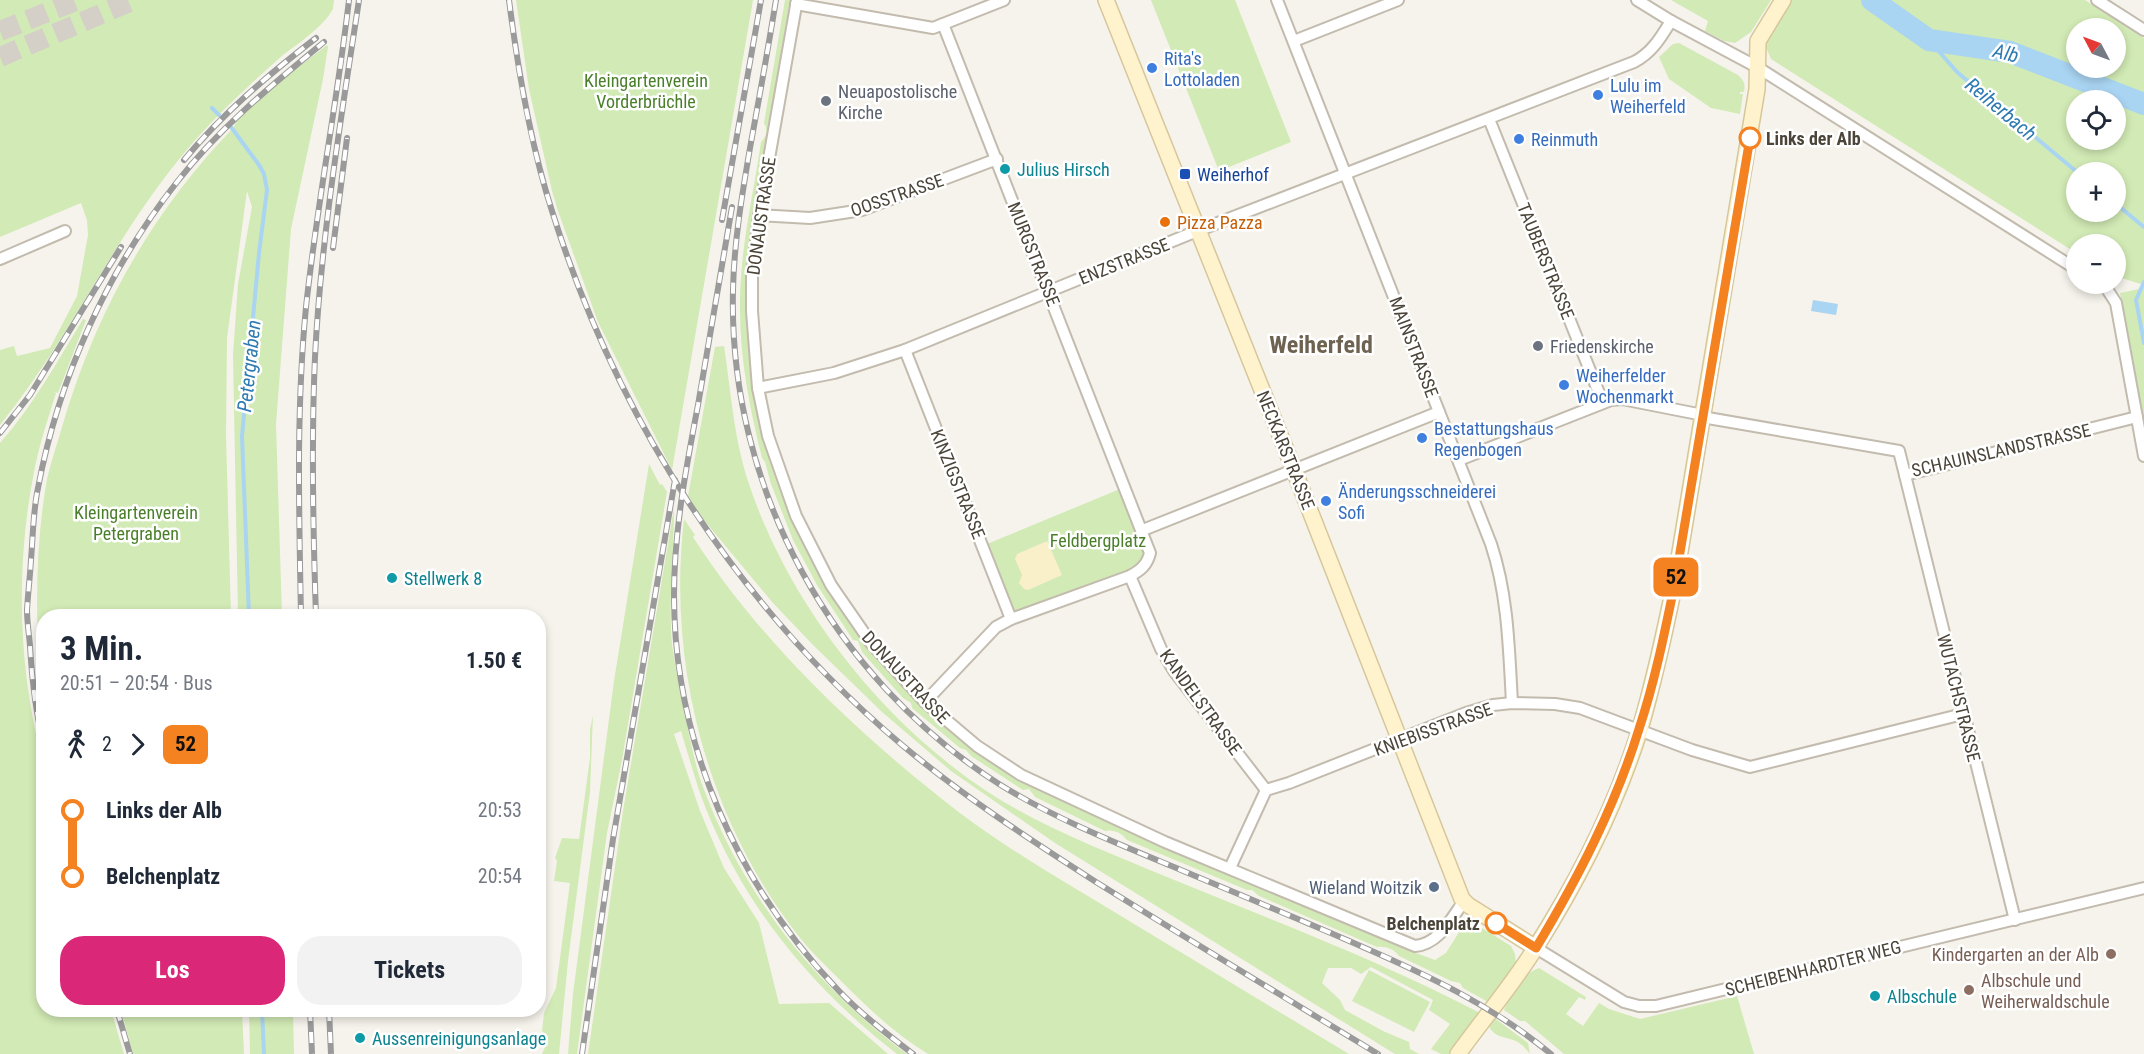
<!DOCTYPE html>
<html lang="de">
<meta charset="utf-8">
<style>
:root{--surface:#fff;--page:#f2f2f3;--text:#1f2937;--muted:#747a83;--accent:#db2777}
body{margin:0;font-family:"Roboto Condensed",sans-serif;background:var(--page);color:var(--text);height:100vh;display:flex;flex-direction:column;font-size:22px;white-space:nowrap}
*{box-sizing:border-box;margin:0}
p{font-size:20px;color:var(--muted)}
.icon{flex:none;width:33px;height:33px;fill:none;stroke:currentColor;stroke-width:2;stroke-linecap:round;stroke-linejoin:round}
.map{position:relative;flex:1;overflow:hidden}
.details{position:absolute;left:36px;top:609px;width:510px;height:408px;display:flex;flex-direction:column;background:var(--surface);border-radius:24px;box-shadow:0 3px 9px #0003}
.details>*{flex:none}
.badge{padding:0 12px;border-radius:9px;font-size:21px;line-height:39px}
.needle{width:39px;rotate:311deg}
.fabs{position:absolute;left:2066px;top:18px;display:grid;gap:12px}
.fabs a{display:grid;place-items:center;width:60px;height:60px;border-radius:50%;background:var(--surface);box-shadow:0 3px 9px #0003;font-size:30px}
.map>.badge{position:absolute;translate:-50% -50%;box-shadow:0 0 0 3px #fff}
.legs{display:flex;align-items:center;gap:9px;height:66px;padding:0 24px;font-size:20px}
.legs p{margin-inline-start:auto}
.overview{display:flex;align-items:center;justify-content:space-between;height:102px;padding:0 24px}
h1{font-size:33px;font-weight:700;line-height:45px}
.action{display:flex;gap:12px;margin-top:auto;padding:12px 24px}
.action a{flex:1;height:69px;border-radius:24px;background:var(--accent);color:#fff;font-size:24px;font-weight:700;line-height:69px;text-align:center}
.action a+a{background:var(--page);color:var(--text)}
ul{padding:0 24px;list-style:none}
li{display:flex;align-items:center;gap:21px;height:66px;font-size:22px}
li i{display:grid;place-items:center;width:9px;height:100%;margin:0 8px;background:currentColor}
li i::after{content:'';width:15px;height:15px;margin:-8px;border:4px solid;border-radius:50%;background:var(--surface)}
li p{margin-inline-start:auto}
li:first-child i{background:linear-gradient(#0000 50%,currentColor 0)}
li:last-child i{background:linear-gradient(currentColor 50%,#0000 0)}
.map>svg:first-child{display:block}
.green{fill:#d2eab5;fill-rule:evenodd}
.sand{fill:#f9efc9}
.water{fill:#a9d4f2}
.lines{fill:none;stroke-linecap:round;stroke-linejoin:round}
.stream{stroke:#a9d4f2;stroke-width:4}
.river{stroke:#a9d4f2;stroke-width:22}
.highway-tunnel{stroke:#d4d0c8;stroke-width:20;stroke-dasharray:20 10;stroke-linecap:butt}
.street-casing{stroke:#c2bbae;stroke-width:14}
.secondary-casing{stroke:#d6c79b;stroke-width:18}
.street{stroke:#fff;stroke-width:10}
.secondary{stroke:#fff3cd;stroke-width:15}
.rail-casing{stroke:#9a9a9a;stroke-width:6}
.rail{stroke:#fff;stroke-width:4;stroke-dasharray:11;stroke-linecap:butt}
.line-1-casing{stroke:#fff;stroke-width:14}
.line-1{stroke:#f58220;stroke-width:9}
.shop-dot{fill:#3f7fe0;stroke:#fff;stroke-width:2}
.worship-dot{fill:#6b7280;stroke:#fff;stroke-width:2}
.stop-1-dot{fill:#fff;stroke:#f58220;stroke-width:3}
.culture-dot{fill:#0f9aa8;stroke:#fff;stroke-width:2}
.transit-dot{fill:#1a4fb4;stroke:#fff;stroke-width:2}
.food-dot{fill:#e8710a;stroke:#fff;stroke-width:2}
.service-dot{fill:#5c6f8a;stroke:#fff;stroke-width:2}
.education-dot{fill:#8d6e63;stroke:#fff;stroke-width:2}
.labels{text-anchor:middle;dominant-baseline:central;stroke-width:5;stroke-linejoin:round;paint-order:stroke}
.shop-label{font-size:18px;fill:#366cbe;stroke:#fff;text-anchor:start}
.park-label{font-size:18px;fill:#4a7f2a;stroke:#fff}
.worship-label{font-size:18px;fill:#5b616d;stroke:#fff;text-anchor:start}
.stop-label{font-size:18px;font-weight:bold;fill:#4b4439;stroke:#fff;text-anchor:start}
.culture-label{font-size:18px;fill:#0d838f;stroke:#fff;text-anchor:start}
.transit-label{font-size:18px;fill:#164399;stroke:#fff;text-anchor:start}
.street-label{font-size:18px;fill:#4b4439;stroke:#fff}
.food-label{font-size:18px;fill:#c56008;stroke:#fff;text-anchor:start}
.service-label{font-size:18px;fill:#4e5e75;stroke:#fff;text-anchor:end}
.education-label{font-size:18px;fill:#785e54;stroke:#fff;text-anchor:end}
.water-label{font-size:20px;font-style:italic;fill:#2e7ab2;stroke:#fff}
.district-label{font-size:24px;font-weight:bold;fill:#6e6250;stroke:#fff}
</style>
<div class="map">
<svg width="2144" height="1054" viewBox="0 0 2144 1054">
<rect width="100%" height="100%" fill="#f6f3ec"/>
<!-- green -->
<g class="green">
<path d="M 0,0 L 334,0 C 334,2 333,7 333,9 C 323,27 299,43 283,55 C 258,77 233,100 210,124 C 124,213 77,330 0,425 L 0,350 L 14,346 L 17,356 L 50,348 L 77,296 L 88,235 L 87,220 L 81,203 L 0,237 Z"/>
<path d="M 516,0 L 753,0 L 672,470 L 598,322 L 558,211 L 552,191 L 529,89 Z"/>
<path d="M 785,0 L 790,0 C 781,57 770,115 761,172 C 753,219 746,265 747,313 C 747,467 826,632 948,728 C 986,759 1028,784 1072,806 L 1405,949 L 1435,960 L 1446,953 L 1461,929 L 1452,924 L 1455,920 L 1469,920 L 1511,946 L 1515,954 L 1516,964 L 1488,1002 L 1463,988 L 1460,983 L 1451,981 L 1399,956 C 1394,949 1385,946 1377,947 L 1259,896 L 1252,890 L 1247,890 L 1127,840 C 1122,833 1113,829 1105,831 L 1035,797 L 1029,789 L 1023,790 L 971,756 L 966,750 L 960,748 L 912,708 L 911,703 L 903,698 L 862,652 L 858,641 L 853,640 L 817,585 L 793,540 L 771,484 L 765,462 L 762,458 C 750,410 740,360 740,310 C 739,253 753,197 761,142 C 767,136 768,130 764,123 Z"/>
<path d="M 1151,0 L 1235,0 L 1291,142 L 1219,171 Z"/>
<path d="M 1671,0 L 1771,0 L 1751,32 L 1735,43 L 1724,41 L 1705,31 L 1708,21 Z"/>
<path d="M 1791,0 L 2085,0 L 2144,38 L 2144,285 L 2115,276 L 2115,244 L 2076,244 L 2076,253 L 1771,59 L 1765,45 L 1768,37 ZM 2076,28 L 2115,28 L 2115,68 L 2076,68 ZM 2076,100 L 2115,100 L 2115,140 L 2076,140 ZM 2076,172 L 2115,172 L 2115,212 L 2076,212 Z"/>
<path d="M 1679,43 L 1738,75 C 1743,80 1746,83 1744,92 L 1740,92 L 1740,94 L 1743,94 L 1740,114 L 1711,108 L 1669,79 L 1659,57 L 1673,44 Z"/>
<path d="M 327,45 L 328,47 L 323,79 L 291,229 L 276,424 L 282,616 L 238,616 L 233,355 L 238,284 L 252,207 L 247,191 L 227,338 L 226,436 L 231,616 L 44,616 L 43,706 C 35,633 34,551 47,479 C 51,462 57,444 62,427 C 95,313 151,213 234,127 C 239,110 308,60 327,45 Z"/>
<path d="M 2144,288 L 2144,430 L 2120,293 Z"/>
<path d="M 83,319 L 86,320 L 58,393 L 51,391 L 56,393 C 48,419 39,445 34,472 C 15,568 18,672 44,767 L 44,1010 L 111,1010 L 124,1054 L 0,1054 L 0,443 C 33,406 57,362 83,319 Z"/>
<path d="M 724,346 C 731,392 734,440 749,484 C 789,605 884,725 991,794 C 1046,829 1108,852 1167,877 C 1272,920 1379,960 1480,1013 L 1451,1054 L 1441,1054 L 1431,1049 L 1450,1024 L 1429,1010 L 1433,1000 L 1371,967 L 1361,974 L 1351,968 L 1328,968 L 1322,983 L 1340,1000 L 1345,1010 L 1383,1031 L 1409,1042 L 1410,1049 L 1419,1054 L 1395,1054 L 1055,843 L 951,771 L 882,712 L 812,644 L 773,603 L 703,519 L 688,496 L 715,347 Z"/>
<path d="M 649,464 L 660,485 L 662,484 L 667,492 L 622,760 L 607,833 L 577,1054 L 568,1054 L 573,994 L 614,681 Z"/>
<path d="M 1120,489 C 1126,504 1146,539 1143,554 C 1141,562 1133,566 1126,571 L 1015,613 L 987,544 Z"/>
<path d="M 674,508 C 674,553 668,599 672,644 C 675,667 680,689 684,712 C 690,737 694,763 703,787 C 743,895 815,986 907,1054 L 897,1054 C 813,989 746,909 706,809 C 696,784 689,757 681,731 L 674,734 L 700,811 L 724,868 L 759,923 L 779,1004 L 829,1003 L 888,1054 L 588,1054 L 623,811 Z"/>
<path d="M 684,519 L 695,535 L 693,537 C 761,643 860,736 960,813 C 1009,850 1063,881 1116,913 C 1194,960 1271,1007 1349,1054 L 928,1054 C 895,1034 868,1008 841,981 C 826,966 810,951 797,934 C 707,818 667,665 684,519 Z"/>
<path d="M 593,715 L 590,792 L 568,961 L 559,1054 L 542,1054 L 547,1043 L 547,1035 L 542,1031 L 544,1013 L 556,988 L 570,883 L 554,881 L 557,861 L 555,858 L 562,838 L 579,839 L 590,758 L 590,730 Z"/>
<path d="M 1539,968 L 1586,997 L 1585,1000 L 1579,997 L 1566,1014 L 1583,1026 L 1599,1003 L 1609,1009 L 1640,1019 L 1737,996 L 1754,1054 L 1564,1054 L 1525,1021 L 1520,1021 L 1504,1010 C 1510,995 1522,974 1539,968 Z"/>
<path d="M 1369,970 L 1430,1002 L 1414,1032 L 1352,1001 Z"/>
<path d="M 121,1010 L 242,1010 L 244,1054 L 133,1054 Z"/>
<path d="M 249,1010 L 293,1010 L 294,1054 L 250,1054 Z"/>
<path d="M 1493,1017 L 1528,1043 L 1530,1054 C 1526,1049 1522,1044 1516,1041 C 1504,1036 1493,1038 1488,1024 Z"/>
</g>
<!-- sand -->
<path class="sand" d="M 1047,541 L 1062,575 L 1028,590 L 1024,589 L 1019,583 L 1022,575 L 1015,559 L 1017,554 Z"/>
<!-- water -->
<path class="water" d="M 1813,300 L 1838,304 L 1836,315 L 1811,311 Z"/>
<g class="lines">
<!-- stream -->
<g class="stream">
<path d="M 1929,40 L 1957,72 L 2077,172"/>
<path d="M 212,108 L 219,115"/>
<path d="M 231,127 L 259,165 L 264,174 L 267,190 L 259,253 L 242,436 L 249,616"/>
<path d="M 2115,203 L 2144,227"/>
<path d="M 2144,282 L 2136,300 L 2144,343"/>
<path d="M 262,1010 L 264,1054"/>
</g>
<!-- river -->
<path class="river" d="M 1872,0 L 1929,40 L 2010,52 L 2144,104"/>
<!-- highway-tunnel -->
<g class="highway-tunnel">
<path d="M 0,31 L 78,0"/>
<path d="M 0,57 L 134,0"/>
</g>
<defs>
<g id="street">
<path d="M 797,0 L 759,215 L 752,276 L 752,311 L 758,388 L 768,436 L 796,516 L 831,585 L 871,643 L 925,702 L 977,746 L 1021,775 L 1165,842 L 1415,946 C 1439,944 1451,919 1464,901"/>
<path d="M 1277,0 L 1491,544 C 1508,595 1509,649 1512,703"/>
<path d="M 1637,0 L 1671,21 L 1757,67 L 2076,269"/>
<path d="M 2097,0 L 2144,30"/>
<path d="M 796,4 L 933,28 L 1004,0"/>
<path d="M 1294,41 L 1398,0"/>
<path d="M 1489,119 L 1603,403"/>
<path d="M 759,215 L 810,218 L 862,210 L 997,159"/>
<path d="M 0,259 L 65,231"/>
<path d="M 2099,284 L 2107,289 L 2116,303 L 2144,456"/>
<path d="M 905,350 L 1011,619"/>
<path d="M 758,388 L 834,373 L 905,350 L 1197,231 L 1634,62 C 1652,53 1661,37 1671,21"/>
<path d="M 1702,417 L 1899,451 L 1905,475 L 2137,417"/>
<path d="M 1459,460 L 1611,400 L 1622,399 L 1703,415"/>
<path d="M 1905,475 L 2015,920"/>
<path d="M 1143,530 L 1439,412"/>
<path d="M 1130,576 L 1161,649 L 1174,671 L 1266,790"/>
<path d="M 925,702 L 996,627 L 1011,619 L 1130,576 C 1141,570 1147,565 1150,553 L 943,24"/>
<path d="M 1230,868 L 1266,790 L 1289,783 L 1466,713 L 1493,705 L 1512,703 L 1555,704 L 1580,708 L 1692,750 L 1750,767 L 1963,714"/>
<path d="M 1536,948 L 1624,1002 L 1639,1006 L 1656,1006 L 2144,888"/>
</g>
<g id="secondary">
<path d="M 1106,0 L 1294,470 L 1462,899 L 1468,905 L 1536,948"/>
<path d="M 1458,1054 C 1484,1018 1513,984 1536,947 C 1579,879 1616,806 1640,729 C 1654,681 1665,631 1675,582 L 1757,89 L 1758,41 L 1783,0"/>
</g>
</defs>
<!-- street casing -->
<use href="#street" class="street-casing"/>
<!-- secondary casing -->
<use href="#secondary" class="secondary-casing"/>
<!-- street -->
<use href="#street" class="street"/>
<!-- secondary -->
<use href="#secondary" class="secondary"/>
<defs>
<g id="rail">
<path d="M 509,0 C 518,71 530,143 552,211 C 617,418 736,605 902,745 C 963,796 1029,839 1096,882 C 1189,940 1284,997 1378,1054"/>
<path d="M 776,0 C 768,49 759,99 750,148 C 742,195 734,242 733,290 C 728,488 833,678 999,784 C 1052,817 1111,841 1169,865 C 1231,891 1294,917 1356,944 C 1425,974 1492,1005 1551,1054"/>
<path d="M 184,160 C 223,113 268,75 316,38"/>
<path d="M 732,207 C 721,273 709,339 698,405 C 686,468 674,531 674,595 C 674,743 737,885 839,991 C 861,1014 887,1034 913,1054"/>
<path d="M 722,220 L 761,0"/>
<path d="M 333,248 L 347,138"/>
<path d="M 0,433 L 30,395 L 121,247"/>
<path d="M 301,616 C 299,513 296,410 306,307 C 317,204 337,103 349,0"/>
<path d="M 316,616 C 313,530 311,443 315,357 C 321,237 341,119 359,0"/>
<path d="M 44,744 C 35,712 32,679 30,646 C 29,634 27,622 27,610 C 28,593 30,577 31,560 C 33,536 33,511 38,488 C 59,377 107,271 177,182 C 219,128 272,85 324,42"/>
<path d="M 117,1010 L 130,1054"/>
<path d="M 310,1010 L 312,1054"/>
<path d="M 329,1010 L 331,1054"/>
<path d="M 582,1054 L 613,839 L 675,480"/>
</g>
</defs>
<!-- rail casing -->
<use href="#rail" class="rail-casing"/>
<!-- rail -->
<use href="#rail" class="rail"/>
</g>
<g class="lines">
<defs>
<path id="line-1" d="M 1496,923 L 1536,948 C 1578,878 1615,807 1639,729 C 1655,681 1665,631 1675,582 L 1750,138"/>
</defs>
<!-- line-1 casing -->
<use href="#line-1" class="line-1-casing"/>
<!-- line-1 -->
<use href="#line-1" class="line-1"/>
</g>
<!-- markers -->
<g class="shop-dot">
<circle cx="1152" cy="68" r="6"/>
<circle cx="1598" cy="95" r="6"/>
<circle cx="1519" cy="139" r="6"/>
<circle cx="1564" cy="385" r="6"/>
<circle cx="1422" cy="438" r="6"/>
<circle cx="1326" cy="501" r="6"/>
</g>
<g class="worship-dot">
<circle cx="826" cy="101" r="6"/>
<circle cx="1538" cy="346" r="6"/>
</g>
<g class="stop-1-dot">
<circle cx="1750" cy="138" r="10"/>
<circle cx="1496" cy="923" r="10"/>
</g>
<g class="culture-dot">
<circle cx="1005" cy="169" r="6"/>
<circle cx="392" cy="578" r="6"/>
<circle cx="1875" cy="996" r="6"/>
<circle cx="360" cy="1038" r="6"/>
</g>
<rect class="transit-dot" x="1179" y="168" width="12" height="12" rx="3"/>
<circle class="food-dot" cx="1165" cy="222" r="6"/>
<circle class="service-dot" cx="1434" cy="887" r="6"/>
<g class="education-dot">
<circle cx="2111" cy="954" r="6"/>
<circle cx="1969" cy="990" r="6"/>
</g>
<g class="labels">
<!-- shop labels -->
<g class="shop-label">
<text x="1164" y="58">Rita's<tspan x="1164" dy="21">Lottoladen</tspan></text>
<text x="1610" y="85">Lulu im<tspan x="1610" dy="21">Weiherfeld</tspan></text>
<text x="1531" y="139">Reinmuth</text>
<text x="1576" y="375">Weiherfelder<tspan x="1576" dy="21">Wochenmarkt</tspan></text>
<text x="1434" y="428">Bestattungshaus<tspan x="1434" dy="21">Regenbogen</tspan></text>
<text x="1338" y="491">Änderungsschneiderei<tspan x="1338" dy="21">Sofi</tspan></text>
</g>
<!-- park labels -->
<g class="park-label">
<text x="646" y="80">Kleingartenverein<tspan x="646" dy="21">Vorderbrüchle</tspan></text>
<text x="136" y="512">Kleingartenverein<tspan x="136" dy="21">Petergraben</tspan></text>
<text x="1098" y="540">Feldbergplatz</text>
</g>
<!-- worship labels -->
<g class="worship-label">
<text x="838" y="91">Neuapostolische<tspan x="838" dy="21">Kirche</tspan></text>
<text x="1550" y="346">Friedenskirche</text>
</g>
<!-- stop labels -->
<g class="stop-label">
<text x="1766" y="138">Links der Alb</text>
<text x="1480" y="923" text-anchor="end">Belchenplatz</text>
</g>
<!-- culture labels -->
<g class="culture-label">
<text x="1017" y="169">Julius Hirsch</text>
<text x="404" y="578">Stellwerk 8</text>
<text x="1887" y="996">Albschule</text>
<text x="372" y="1038">Aussenreinigungsanlage</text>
</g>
<!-- transit labels -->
<g class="transit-label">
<text x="1197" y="174">Weiherhof</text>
</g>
<!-- street labels -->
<g class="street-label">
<text transform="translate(897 195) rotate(-19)">OOSSTRASSE</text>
<text transform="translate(761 216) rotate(-82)">DONAUSTRASSE</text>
<text transform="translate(1034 254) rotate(68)">MURGSTRASSE</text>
<text transform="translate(1124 261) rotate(-22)">ENZSTRASSE</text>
<text transform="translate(1546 261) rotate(68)">TAUBERSTRASSE</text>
<text transform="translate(1414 347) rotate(69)">MAINSTRASSE</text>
<text transform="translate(1286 450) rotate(68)">NECKARSTRASSE</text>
<text transform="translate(2001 450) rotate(-13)">SCHAUINSLANDSTRASSE</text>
<text transform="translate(958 484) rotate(68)">KINZIGSTRASSE</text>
<text transform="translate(906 677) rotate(47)">DONAUSTRASSE</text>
<text transform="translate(1959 698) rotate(76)">WUTACHSTRASSE</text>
<text transform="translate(1201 702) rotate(54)">KANDELSTRASSE</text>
<text transform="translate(1433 729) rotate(-20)">KNIEBISSTRASSE</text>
<text transform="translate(1813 968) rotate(-14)">SCHEIBENHARDTER WEG</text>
</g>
<!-- food labels -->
<g class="food-label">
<text x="1177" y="222">Pizza Pazza</text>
</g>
<!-- service labels -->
<g class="service-label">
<text x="1422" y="887">Wieland Woitzik</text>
</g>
<!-- education labels -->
<g class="education-label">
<text x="2099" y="954">Kindergarten an der Alb</text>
<text x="1981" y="980" text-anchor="start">Albschule und<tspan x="1981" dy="21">Weiherwaldschule</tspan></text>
</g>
<!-- water labels -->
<g class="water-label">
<text transform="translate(2006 53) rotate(14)">Alb</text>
<text transform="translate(2001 109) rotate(40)">Reiherbach</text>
<text transform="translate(249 366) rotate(-84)">Petergraben</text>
</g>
<!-- district labels -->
<g class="district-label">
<text x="1321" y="345">Weiherfeld</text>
</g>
</g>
</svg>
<div class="fabs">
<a><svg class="needle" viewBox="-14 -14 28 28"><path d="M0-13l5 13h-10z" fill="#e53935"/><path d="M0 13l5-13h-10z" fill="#747a83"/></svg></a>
<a><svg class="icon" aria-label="locate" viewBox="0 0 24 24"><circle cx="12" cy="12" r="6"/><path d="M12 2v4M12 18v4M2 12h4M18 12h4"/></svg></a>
<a>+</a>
<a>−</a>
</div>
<b class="badge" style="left:1676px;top:577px;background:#f58220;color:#111">52</b>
<section class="details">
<div class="overview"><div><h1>3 Min.</h1><p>20:51 – 20:54 · Bus</p></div><b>1.50 €</b></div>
<div class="legs"><svg class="icon" aria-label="walk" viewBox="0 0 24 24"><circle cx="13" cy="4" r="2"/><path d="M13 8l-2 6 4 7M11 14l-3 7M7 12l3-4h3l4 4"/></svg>2<svg class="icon" aria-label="forward" viewBox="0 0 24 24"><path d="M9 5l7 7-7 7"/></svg><b class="badge" style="background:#f58220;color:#111">52</b></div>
<ul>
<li><i style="color:#f58220"></i><b>Links der Alb</b><p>20:53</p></li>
<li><i style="color:#f58220"></i><b>Belchenplatz</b><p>20:54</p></li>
</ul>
<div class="action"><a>Los</a><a>Tickets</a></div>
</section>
</div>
